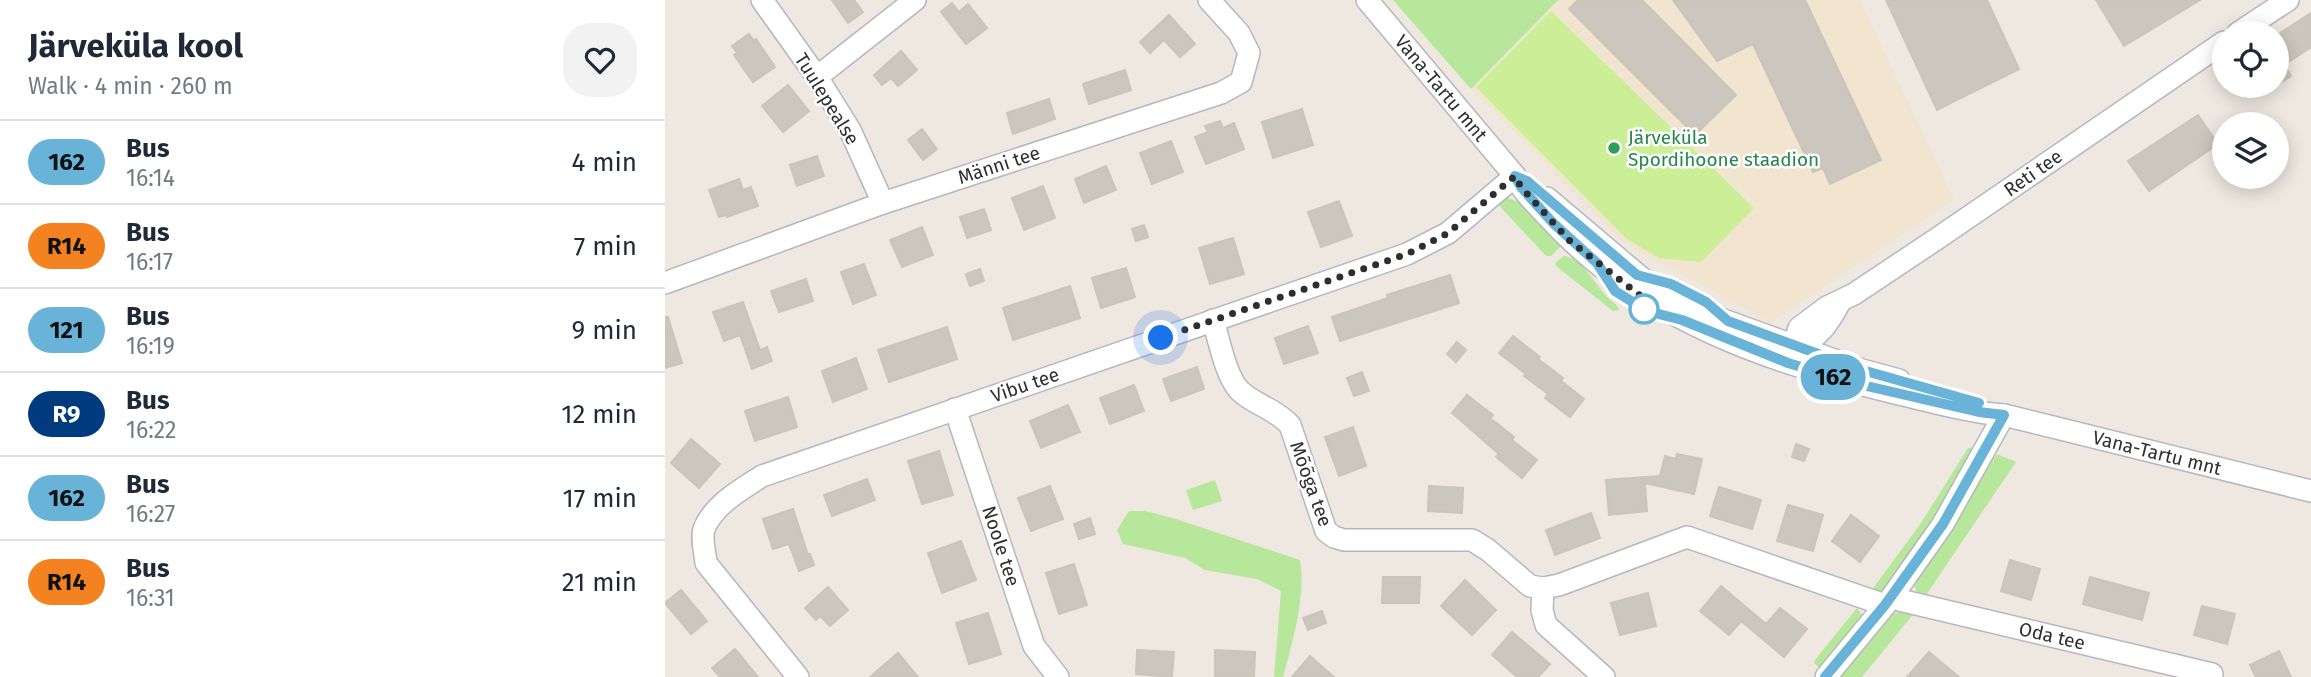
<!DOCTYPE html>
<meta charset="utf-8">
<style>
:root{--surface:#fff;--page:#f2f2f3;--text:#1f2937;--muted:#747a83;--line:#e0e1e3}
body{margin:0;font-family:"Fira Sans",sans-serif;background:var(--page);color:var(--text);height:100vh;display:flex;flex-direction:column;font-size:26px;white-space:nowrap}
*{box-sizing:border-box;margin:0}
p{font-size:23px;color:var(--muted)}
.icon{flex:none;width:38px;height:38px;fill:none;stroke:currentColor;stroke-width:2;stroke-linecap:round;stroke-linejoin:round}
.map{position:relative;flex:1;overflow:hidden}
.side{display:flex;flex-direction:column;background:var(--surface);width:665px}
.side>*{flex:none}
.badge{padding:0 14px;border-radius:23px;font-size:24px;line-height:46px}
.tools{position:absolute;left:1547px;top:21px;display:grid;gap:14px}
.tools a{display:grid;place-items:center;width:77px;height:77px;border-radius:50%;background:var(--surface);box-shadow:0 4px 18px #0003;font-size:35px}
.you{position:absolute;width:35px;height:35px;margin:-18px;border:5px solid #fff;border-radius:50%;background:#1a73e8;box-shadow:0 0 0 10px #1a73e833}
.map>.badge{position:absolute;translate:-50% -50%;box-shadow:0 0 0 4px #fff}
.round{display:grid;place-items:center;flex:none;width:74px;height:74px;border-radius:28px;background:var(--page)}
.summary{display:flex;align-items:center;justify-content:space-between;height:119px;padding:0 28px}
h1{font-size:33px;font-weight:700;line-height:52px}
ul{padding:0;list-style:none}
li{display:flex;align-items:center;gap:21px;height:84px;padding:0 28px;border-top:2px solid var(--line)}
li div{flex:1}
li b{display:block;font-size:26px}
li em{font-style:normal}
li .badge{min-width:77px;font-weight:700;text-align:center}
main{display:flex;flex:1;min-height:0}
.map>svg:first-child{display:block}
.education{fill:#f1e5cf}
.green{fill:#b6e79b}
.pitch{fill:#cbef96}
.building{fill:#cbc6be;stroke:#cbc4b9;stroke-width:2}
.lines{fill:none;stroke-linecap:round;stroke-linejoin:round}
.minor-casing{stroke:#b4b7c1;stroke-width:24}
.minor{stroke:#fff;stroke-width:21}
.line-casing{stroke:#fff;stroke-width:16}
.line{stroke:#69b3d9;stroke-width:10}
.walk{stroke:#2e2e2e;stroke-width:7;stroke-dasharray:0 12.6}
.leisure-dot{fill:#2e9e5b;stroke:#fff;stroke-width:2.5}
.stop-dot{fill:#fff;stroke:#69b3d9;stroke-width:3.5}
.labels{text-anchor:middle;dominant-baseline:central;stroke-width:5;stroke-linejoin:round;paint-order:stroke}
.street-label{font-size:19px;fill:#2e2e2e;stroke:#fff}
.leisure-label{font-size:19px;fill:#27864d;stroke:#fff;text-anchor:start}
</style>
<main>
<section class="side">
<div class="summary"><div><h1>Järveküla kool</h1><p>Walk · 4 min · 260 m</p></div><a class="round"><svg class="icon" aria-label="heart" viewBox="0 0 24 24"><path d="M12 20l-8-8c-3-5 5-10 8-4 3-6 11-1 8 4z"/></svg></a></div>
<ul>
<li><span class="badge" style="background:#69b3d9;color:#111">162</span><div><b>Bus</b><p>16:14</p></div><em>4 min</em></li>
<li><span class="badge" style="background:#f58220;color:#111">R14</span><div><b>Bus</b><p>16:17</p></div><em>7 min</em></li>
<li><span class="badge" style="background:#69b3d9;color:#111">121</span><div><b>Bus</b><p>16:19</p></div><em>9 min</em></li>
<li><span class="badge" style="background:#003b80;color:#fff">R9</span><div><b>Bus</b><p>16:22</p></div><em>12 min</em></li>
<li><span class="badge" style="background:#69b3d9;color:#111">162</span><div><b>Bus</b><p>16:27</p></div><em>17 min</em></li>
<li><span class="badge" style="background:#f58220;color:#111">R14</span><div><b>Bus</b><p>16:31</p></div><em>21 min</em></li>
</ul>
</section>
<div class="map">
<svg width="1646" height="677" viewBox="0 0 1646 677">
<rect width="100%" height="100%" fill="#efe8e0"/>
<!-- education -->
<path class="education" d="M 893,0 L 1195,0 L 1289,199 L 1106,323 L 959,243 L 806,89 Z"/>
<!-- green -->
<g class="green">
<path d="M 728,0 L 893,0 L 806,89 Z"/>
<path d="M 841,197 L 861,205 L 898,244 L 886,256 L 881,256 L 830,201 Z"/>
<path d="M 899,256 C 918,258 930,285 943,298 C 948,303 952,303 954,310 L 948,311 L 891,266 L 891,262 Z"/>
<path d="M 1311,447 L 1289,492 L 1250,551 L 1218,591 L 1207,595 L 1204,594 L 1256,523 L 1303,448 Z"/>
<path d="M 1332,454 L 1351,462 L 1259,598 C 1251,594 1249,588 1249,579 Z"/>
<path d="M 550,480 L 557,501 L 528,510 L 521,490 Z"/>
<path d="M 464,511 L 480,511 L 511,519 L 635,560 C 641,597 628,640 618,677 L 609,677 L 616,591 L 592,579 L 540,570 L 520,558 L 458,544 L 452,530 Z"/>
<path d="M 1192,608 L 1198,616 L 1158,671 L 1149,663 L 1150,660 Z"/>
<path d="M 1236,611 L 1250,612 L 1197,677 L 1170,677 L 1226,615 Z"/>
</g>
<!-- pitch -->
<path class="pitch" d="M 886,11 L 1089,208 L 1036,262 L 994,258 L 962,239 L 811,87 Z"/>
<!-- building -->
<g class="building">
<path d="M 167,0 L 189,0 L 198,12 L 183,23 Z"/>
<path d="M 913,0 L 977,0 L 1071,95 L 1030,135 L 904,9 Z"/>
<path d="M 1008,0 L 1140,0 L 1216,160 L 1165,184 L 1158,168 L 1148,172 L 1088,44 L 1052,61 Z"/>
<path d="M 1221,0 L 1322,0 L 1354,69 L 1272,110 Z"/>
<path d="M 1431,0 L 1535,0 L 1459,46 Z"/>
<path d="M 287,3 L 294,12 L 303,4 L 322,28 L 301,44 L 276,12 Z"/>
<path d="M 1646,13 L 1646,47 L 1619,65 L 1626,76 L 1612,85 L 1612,35 Z"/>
<path d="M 504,15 L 530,44 L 515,57 L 499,40 L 485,53 L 475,42 Z"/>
<path d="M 84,34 L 89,41 L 91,39 L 110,67 L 88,82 L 69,55 L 72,53 L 67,46 Z"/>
<path d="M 236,51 L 252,70 L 233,86 L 226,78 L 217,85 L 209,75 Z"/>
<path d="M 460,70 L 466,90 L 424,104 L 418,84 Z"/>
<path d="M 123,85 L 144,111 L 118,132 L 97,106 Z"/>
<path d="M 384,99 L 390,119 L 348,134 L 342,113 Z"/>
<path d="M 637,109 L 648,145 L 608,158 L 597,122 Z"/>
<path d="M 1533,115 L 1553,144 L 1484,191 L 1463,161 Z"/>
<path d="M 555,121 L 558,128 L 569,123 L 579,149 L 541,164 L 530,137 L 543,132 L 540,126 Z"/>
<path d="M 257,129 L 272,149 L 258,160 L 243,140 Z"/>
<path d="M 506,141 L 518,172 L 487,184 L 475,153 Z"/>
<path d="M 152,156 L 159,176 L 132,186 L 125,165 Z"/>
<path d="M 441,166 L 451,190 L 419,203 L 410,179 Z"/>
<path d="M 74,179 L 78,190 L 86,187 L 93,206 L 62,217 L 61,215 L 54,217 L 44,190 Z"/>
<path d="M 378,186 L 390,218 L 359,230 L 347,198 Z"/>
<path d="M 674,201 L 687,236 L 656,247 L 643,212 Z"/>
<path d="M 319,209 L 326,230 L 302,238 L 295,217 Z"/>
<path d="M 479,225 L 483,237 L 471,241 L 467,229 Z"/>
<path d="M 257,227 L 268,255 L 237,267 L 225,240 Z"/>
<path d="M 568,238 L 579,274 L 545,284 L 534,248 Z"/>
<path d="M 199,264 L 211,295 L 188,304 L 176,272 Z"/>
<path d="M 461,268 L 470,297 L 436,308 L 427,278 Z"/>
<path d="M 315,269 L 319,281 L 305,286 L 301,274 Z"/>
<path d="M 785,275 L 794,303 L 675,341 L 667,317 L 723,298 L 722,295 Z"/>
<path d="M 141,279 L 148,301 L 114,312 L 106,291 Z"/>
<path d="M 405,286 L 415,318 L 348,340 L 338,308 Z"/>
<path d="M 78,302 L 95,350 L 102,347 L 107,361 L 87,369 L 75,335 L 59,341 L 48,312 Z"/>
<path d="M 0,317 L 3,317 L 17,363 L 0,368 Z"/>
<path d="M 643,326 L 653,353 L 619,364 L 610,338 Z"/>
<path d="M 282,327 L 292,359 L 224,382 L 213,350 Z"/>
<path d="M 848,336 L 875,357 L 873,359 L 898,378 L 896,381 L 919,399 L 905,417 L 880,398 L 883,394 L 859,376 L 861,374 L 834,353 Z"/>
<path d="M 792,342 L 801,350 L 791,362 L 782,354 Z"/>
<path d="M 191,358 L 202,389 L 168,402 L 157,371 Z"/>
<path d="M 532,367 L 539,389 L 506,401 L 498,379 Z"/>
<path d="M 697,372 L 704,391 L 689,396 L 682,378 Z"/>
<path d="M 469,385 L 479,411 L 445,424 L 435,398 Z"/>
<path d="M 802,395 L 828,415 L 825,418 L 849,437 L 847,440 L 872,460 L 857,478 L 831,457 L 834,454 L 787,413 Z"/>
<path d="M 123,397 L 132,427 L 90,441 L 80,411 Z"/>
<path d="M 403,405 L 415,432 L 376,448 L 365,421 Z"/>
<path d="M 688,427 L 701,466 L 674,476 L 660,437 Z"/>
<path d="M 26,439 L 55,464 L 34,488 L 6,463 Z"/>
<path d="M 1131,444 L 1144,449 L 1139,461 L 1127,457 Z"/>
<path d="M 274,451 L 288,495 L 257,504 L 243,461 Z"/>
<path d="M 1012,454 L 1037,459 L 1029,494 L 980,483 L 982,511 L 944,515 L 941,480 L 995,476 L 1000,456 L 1011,459 Z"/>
<path d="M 202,479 L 210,500 L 167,516 L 159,495 Z"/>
<path d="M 385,486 L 398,519 L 366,531 L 353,498 Z"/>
<path d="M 764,486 L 798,488 L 797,513 L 763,511 Z"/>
<path d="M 1054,487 L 1096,500 L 1087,529 L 1045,516 Z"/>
<path d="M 1123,505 L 1158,515 L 1148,551 L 1112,541 Z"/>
<path d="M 128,509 L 143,555 L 145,554 L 149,565 L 134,571 L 124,544 L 108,549 L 98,519 Z"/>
<path d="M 926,513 L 935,538 L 890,555 L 881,530 Z"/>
<path d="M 1186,515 L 1214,536 L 1195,562 L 1167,541 Z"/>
<path d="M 425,518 L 430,534 L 414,539 L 409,524 Z"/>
<path d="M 296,541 L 311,580 L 277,593 L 263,553 Z"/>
<path d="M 1345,560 L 1375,569 L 1366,600 L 1336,591 Z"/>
<path d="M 409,564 L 422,605 L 394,614 L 381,573 Z"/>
<path d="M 718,577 L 755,577 L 754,603 L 717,603 Z"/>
<path d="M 1425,577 L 1484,593 L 1477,620 L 1418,604 Z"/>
<path d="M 800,580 L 831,610 L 807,635 L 776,606 Z"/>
<path d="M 1056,586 L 1101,624 L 1115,608 L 1142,629 L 1119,657 L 1076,621 L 1064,635 L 1035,611 Z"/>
<path d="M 163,587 L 183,610 L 165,626 L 155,616 L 151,620 L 140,608 Z"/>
<path d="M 16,590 L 42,621 L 26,634 L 0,603 Z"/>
<path d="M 983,593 L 991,626 L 955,635 L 946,603 Z"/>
<path d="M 1537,606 L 1570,614 L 1562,644 L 1529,635 Z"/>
<path d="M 657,611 L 661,623 L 643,630 L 638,618 Z"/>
<path d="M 323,613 L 336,654 L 304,664 L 291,623 Z"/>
<path d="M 847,632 L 885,664 L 873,677 L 852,677 L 827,655 Z"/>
<path d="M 70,649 L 93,677 L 55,677 L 47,668 Z"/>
<path d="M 472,650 L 509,652 L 507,677 L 471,674 Z"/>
<path d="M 550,650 L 590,652 L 589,677 L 550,677 Z"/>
<path d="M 1614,651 L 1626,677 L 1591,677 L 1585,665 Z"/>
<path d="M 1264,652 L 1294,677 L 1242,677 Z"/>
<path d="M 233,653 L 253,677 L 205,677 Z"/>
<path d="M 645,656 L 669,677 L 627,677 Z"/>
</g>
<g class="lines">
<defs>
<g id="minor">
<path d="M 97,0 L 152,77 L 185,130 L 218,203"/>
<path d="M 702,0 L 850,176 C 858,193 874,207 887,221 C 977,319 1107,364 1234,394 C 1269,402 1303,412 1339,415 L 1646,491"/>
<path d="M 1573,33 L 1623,0"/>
<path d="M 152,77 L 250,0"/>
<path d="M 882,198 L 986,286 L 1039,313 L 1197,370 L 1234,380"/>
<path d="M 0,283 L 218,203 L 556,93 L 576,82 L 584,53 L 574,33 L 544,0"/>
<path d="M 548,320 C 554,340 561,377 575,391 C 590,405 609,408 625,425 L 661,531 L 669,537 L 679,540 L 807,540 L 823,550 L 865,586 L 878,588 L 894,585 L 1022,537 L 1220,605"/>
<path d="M 1130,346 C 1153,340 1164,323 1175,302"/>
<path d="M 1125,358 L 1134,328 L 1162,307 L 1189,294 L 1273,238 L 1559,42"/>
<path d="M 290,409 L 369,646 L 393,677"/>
<path d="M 878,588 L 877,610 L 881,625 L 939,677"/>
<path d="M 1226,598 L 1547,674"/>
<path d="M 133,677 L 41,563 C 40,552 36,539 39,529 C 48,505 77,489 97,476 L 742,254 L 783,233 L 850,176"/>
<path d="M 1161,677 L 1226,598 L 1278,524 L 1339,415"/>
</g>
</defs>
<!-- minor casing -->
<use href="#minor" class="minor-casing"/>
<!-- minor -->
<use href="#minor" class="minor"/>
</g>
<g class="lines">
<defs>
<path id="line" d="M 1160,677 L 1220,605 L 1278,524 L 1339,415 L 1314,412 L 1193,384 L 1123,363 L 1017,320 L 982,311 L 950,291 L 932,263 L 888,223 L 856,187 L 850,176 L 862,181 L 972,275 L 1006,284 L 1041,302 L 1063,321 L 1197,370 L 1314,403"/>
</defs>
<!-- line casing -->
<use href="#line" class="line-casing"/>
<!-- line -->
<use href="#line" class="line"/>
<!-- walk -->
<path class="walk" d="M 496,338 L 742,254 L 783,233 L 850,176 L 856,187 L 905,241 L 981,300 L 979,309"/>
</g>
<!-- markers -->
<circle class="leisure-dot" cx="949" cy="148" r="7"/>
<circle class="stop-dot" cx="979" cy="309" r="14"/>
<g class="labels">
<!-- street labels -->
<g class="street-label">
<text transform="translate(776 88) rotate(50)">Vana-Tartu mnt</text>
<text transform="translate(162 99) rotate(58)">Tuulepealse</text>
<text transform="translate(334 165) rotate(-18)">Männi tee</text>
<text transform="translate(1368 173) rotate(-35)">Reti tee</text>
<text transform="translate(360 385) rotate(-19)">Vibu tee</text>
<text transform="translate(1492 453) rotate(14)">Vana-Tartu mnt</text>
<text transform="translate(646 484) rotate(70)">Mõõga tee</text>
<text transform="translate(336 546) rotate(72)">Noole tee</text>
<text transform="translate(1387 636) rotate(13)">Oda tee</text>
</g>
<!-- leisure labels -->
<g class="leisure-label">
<text x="963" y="137">Järveküla<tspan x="963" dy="22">Spordihoone staadion</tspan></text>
</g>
</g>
</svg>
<div class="tools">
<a><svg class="icon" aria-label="locate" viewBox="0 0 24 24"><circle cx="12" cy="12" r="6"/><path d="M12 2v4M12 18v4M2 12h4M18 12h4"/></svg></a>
<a><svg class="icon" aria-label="layers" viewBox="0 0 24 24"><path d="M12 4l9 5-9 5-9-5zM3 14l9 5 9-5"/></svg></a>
</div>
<div class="you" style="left:496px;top:338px"></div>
<b class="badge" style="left:1168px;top:377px;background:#69b3d9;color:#111">162</b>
</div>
</main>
